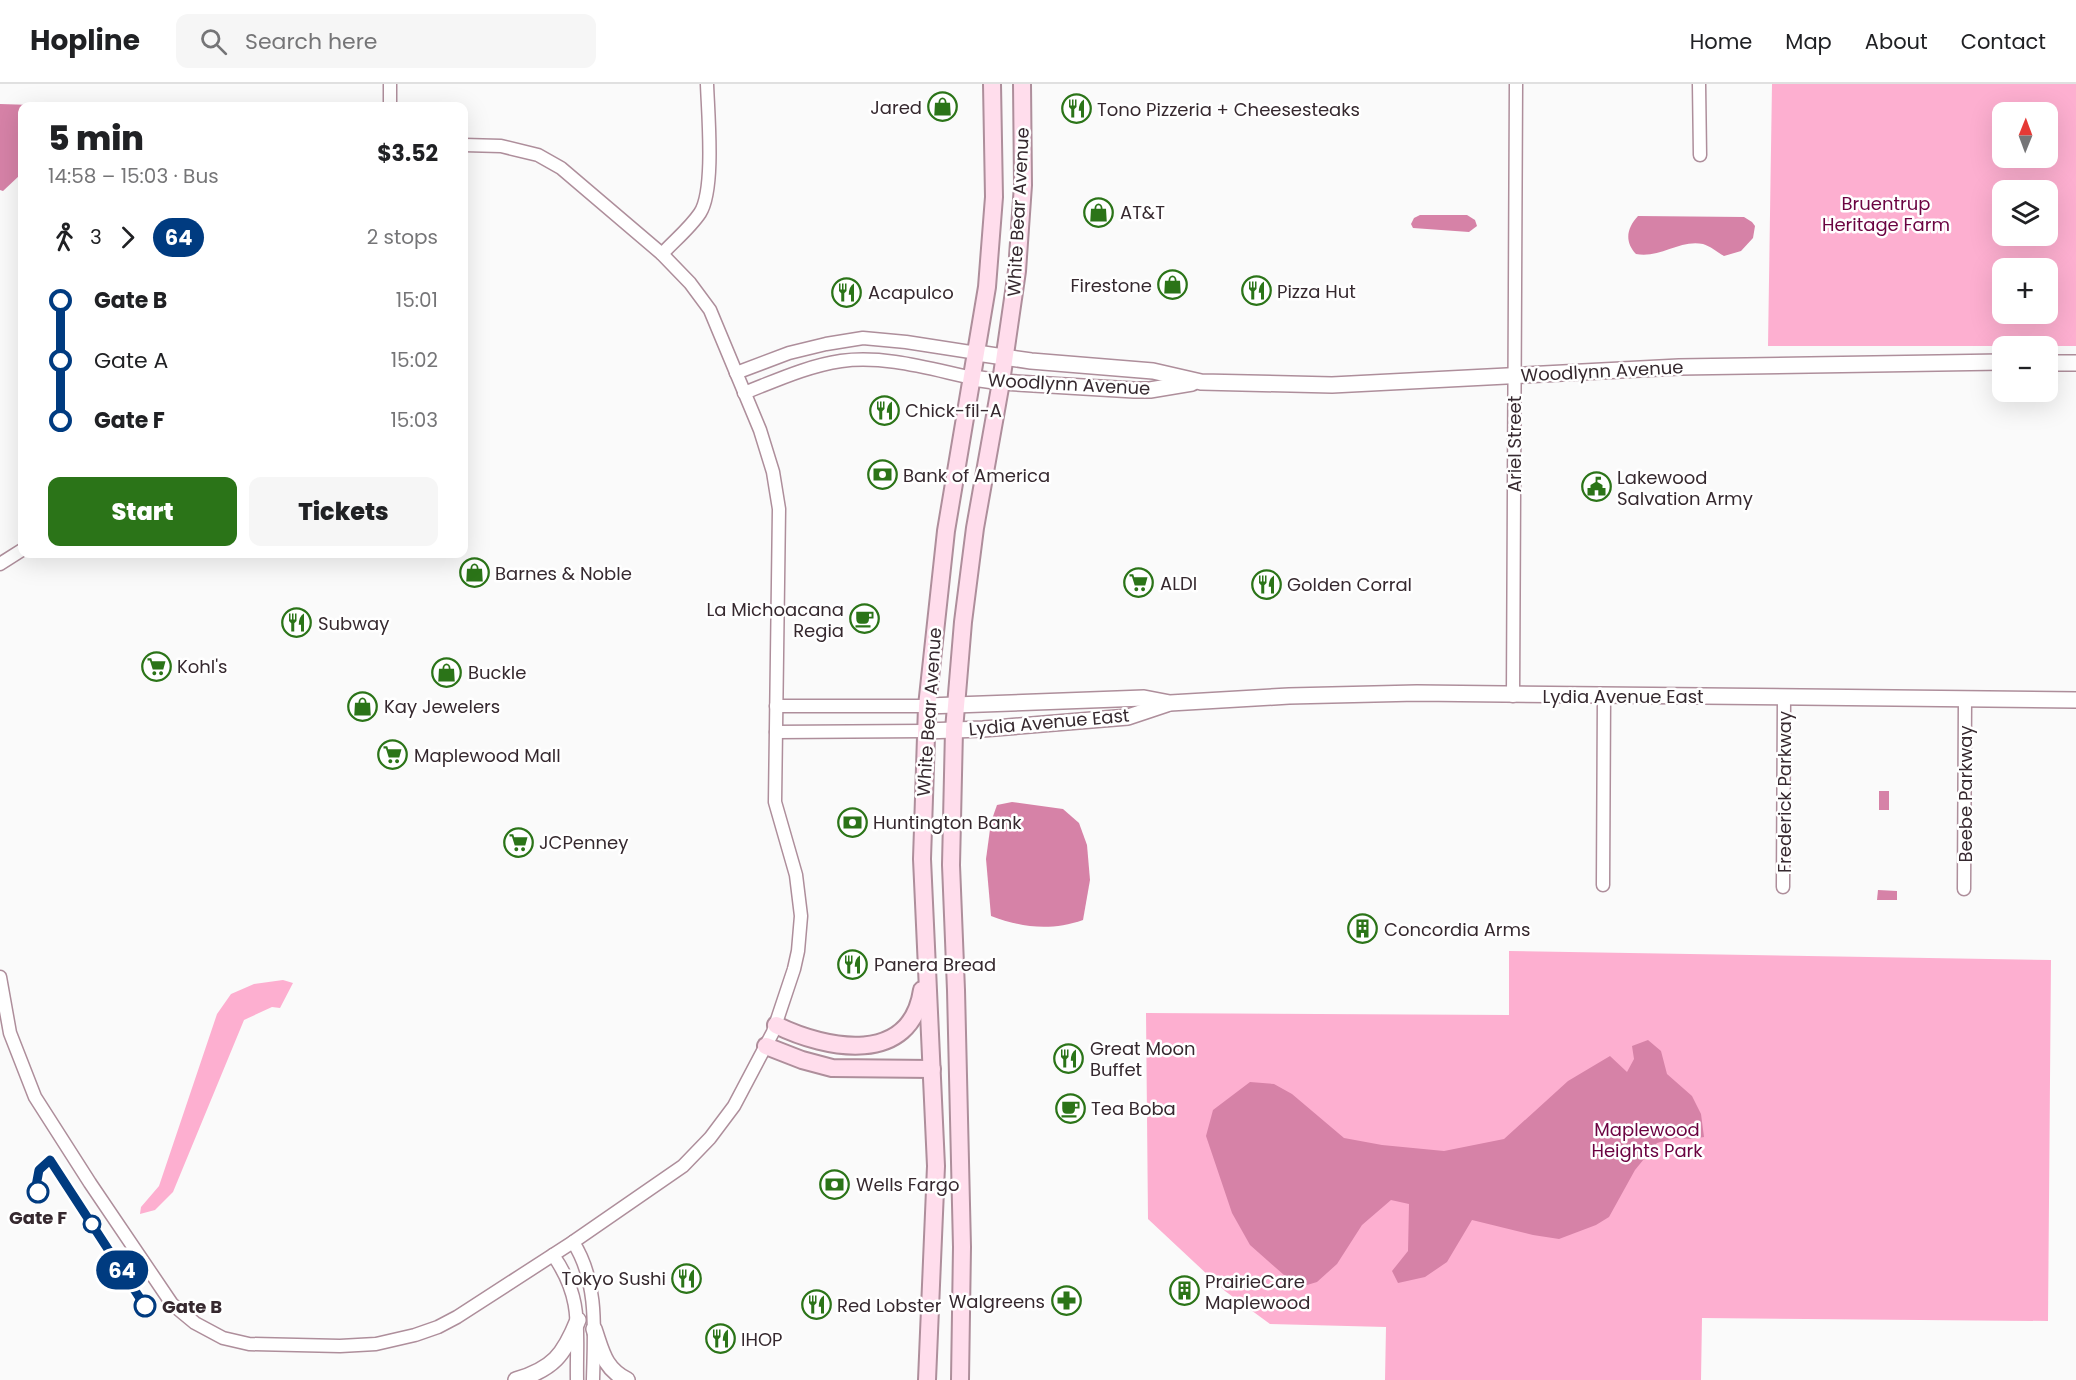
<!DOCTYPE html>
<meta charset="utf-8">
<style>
:root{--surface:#fff;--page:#f6f6f6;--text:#202124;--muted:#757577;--line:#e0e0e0;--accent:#2b7418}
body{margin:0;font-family:Poppins,sans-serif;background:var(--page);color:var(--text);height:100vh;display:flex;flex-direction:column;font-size:22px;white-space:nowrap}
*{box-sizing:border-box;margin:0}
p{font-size:20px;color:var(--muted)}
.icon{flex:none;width:33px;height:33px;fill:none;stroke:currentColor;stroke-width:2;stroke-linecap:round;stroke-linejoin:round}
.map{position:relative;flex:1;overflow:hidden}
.panel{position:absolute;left:18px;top:18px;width:450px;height:456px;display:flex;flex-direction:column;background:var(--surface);border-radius:12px;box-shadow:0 6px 24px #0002}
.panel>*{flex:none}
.badge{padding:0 12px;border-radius:20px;font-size:21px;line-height:39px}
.needle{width:39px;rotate:1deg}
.tools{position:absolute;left:1992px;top:18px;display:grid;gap:12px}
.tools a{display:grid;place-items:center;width:66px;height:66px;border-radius:12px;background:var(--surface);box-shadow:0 6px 24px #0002;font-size:30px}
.map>.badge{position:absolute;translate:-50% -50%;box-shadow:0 0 0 3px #fff}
.legs{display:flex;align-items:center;gap:9px;height:66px;padding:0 30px;font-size:20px}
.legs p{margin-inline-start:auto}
.summary{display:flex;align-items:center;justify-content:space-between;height:102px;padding:0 30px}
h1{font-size:33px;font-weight:800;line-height:45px}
.cta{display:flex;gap:12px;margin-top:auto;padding:12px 30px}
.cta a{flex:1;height:69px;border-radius:12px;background:var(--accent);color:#fff;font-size:24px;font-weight:800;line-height:69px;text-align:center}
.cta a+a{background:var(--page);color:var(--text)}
ul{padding:0 30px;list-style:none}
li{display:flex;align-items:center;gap:21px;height:60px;font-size:22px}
li i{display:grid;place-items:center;width:9px;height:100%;margin:0 8px;background:currentColor}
li i::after{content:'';width:15px;height:15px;margin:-8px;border:4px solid;border-radius:50%;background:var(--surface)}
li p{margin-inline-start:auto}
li:first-child i{background:linear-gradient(#0000 50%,currentColor 0)}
li:last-child i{background:linear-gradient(currentColor 50%,#0000 0)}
header{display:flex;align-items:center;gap:36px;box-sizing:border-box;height:84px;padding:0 30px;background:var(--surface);border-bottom:2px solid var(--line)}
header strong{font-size:28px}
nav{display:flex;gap:33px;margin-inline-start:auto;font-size:21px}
.search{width:420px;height:54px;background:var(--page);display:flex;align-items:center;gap:15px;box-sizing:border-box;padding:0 21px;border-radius:12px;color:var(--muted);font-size:22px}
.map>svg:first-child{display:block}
.green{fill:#fdafd0;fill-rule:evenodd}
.water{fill:#d682a7}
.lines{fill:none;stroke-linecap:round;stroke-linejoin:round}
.minor-casing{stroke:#ae8e9b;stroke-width:15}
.tertiary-casing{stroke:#ae8e9b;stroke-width:18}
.secondary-casing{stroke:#ae8e9b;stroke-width:20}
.minor{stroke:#fff;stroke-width:12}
.tertiary{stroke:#fff;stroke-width:15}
.secondary{stroke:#ffddec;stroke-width:16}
.line-1-casing{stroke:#fff;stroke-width:14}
.line-1{stroke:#003b80;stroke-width:9}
.stop-1-dot{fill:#fff;stroke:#003b80;stroke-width:3}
.labels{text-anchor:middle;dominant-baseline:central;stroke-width:5;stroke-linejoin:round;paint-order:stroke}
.poi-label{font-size:18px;fill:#36292f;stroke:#fff;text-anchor:start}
.park-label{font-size:18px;fill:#6b0341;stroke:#fff}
.street-label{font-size:18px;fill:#36292f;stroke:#fff}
.stop-label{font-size:18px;font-weight:bold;fill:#36292f;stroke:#fff}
</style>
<header>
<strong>Hopline</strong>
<div class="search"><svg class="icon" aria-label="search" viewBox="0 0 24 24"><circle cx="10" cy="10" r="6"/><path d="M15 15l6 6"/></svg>Search here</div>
<nav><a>Home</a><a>Map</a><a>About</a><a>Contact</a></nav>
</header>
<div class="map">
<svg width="2076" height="1296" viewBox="0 0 2076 1296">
<rect width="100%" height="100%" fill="#fafafa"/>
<!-- green -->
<g class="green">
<path d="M 1772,0 L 2076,0 L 2076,262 L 1768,262 ZM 2048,28 L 2048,74 L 2002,74 L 2002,28 ZM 2048,106 L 2048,152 L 2002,152 L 2002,106 ZM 2002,184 L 2048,184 L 2048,230 L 2002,230 Z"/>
<path d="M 1509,867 L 2051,876 L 2048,1237 L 1702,1234 L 1701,1296 L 1385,1296 L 1386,1243 L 1270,1240 L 1225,1207 L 1148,1135 L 1146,929 L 1509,931 Z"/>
<path d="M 283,896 L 293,899 L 280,924 L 272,923 L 244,936 L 173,1108 L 155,1126 L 140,1130 L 141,1123 L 159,1102 L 217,930 L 231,910 L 254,900 Z"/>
</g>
<!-- water -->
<g class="water">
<path d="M 0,20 L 65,22 L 22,22 L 22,90 L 20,91 L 3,107 L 0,106 Z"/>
<path d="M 1420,131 L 1467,131 L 1475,136 L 1477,142 L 1469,148 L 1413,144 L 1411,140 L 1414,134 Z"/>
<path d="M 1638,132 L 1744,133 L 1752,138 L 1755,142 L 1753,154 L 1741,167 L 1724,172 C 1717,168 1710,162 1703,160 C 1680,155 1659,175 1636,170 C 1624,157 1627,144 1638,132 Z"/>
<rect x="1879" y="707" width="10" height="19"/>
<path d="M 1012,718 L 1063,725 L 1079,739 L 1087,761 L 1090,796 L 1083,836 C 1051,847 1023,844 991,832 L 986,775 L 991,738 L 997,721 Z"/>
<path d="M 1878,806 L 1897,807 L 1897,816 L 1877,816 Z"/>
<path d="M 1648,956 L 1661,967 L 1667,990 L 1692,1012 L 1701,1030 L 1704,1053 L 1692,1055 L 1676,1054 L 1657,1059 L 1635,1086 L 1609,1133 L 1596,1141 L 1559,1155 L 1533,1151 L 1472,1136 L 1447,1178 L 1425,1193 L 1398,1199 L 1392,1187 L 1408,1167 L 1409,1120 L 1391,1116 L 1362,1141 L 1337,1180 L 1317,1198 L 1307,1201 L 1284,1191 L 1250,1161 L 1232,1129 L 1206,1052 L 1213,1026 L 1250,998 L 1274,1000 L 1292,1010 L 1344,1054 L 1382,1061 L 1444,1067 L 1504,1055 L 1568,997 L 1610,972 L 1627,988 L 1634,975 L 1632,962 Z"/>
</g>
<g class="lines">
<defs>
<g id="minor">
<path d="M 1699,0 L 1700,71"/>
<path d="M 390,22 L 390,0"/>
<path d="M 662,170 C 674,157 690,144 700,129 C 715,106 708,30 707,0"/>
<path d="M 736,289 L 789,269 L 826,260 L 863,254 L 906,258 L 977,269"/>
<path d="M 744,309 C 775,297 807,282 841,277 C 885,271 930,285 973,294"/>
<path d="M 0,480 L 22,466"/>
<path d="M 1513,612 L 1516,0"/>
<path d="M 776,622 L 927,622"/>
<path d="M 776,648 L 925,647"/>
<path d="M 1603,801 L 1604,612"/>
<path d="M 1783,803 L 1784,614"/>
<path d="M 1964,805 L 1965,615"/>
<path d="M 0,893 L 10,949 L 35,1013 L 90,1099 L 172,1220 L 195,1239 L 223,1254 L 249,1260 L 340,1262 L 376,1260 L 415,1251 L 438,1243 L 457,1233 L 573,1158 L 683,1082 L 710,1054 L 734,1022 L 773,948 L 794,885 L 798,867 L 801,832 L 796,791 L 775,718 L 779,425 L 773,388 L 760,346 L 710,226 L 690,199 L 662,170 L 561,84 L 538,71 L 501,62 L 464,61"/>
<path d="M 573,1158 C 599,1198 594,1250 593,1296"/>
<path d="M 553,1171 C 584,1215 576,1246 577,1296"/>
</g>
<g id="tertiary">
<path d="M 977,269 L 1031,277 L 1153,287 L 1201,298 L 1332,301 L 1679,283 L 2002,278"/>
<path d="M 2048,279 L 2076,279"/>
<path d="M 973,294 L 1001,298 L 1134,306 L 1150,306 L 1192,299"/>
<path d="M 927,622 L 1144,614 L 1170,619 L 1289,612 L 1417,609 L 2076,616"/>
<path d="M 925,647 L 983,645 L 1128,633 L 1167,620"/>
<path d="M 594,1245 C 602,1268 604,1284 627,1296"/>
<path d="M 516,1296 C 553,1285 564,1271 578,1236"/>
</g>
<g id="secondary">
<path d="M 776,941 C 827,966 911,982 922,906"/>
<path d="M 766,962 L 802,976 L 832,984 L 932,985"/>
<path d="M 927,1296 L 936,1082 L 922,775 L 927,622 L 946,447 L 987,203 L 994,113 L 992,0"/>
<path d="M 960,1296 L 962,1163 L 956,906 L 951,781 L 954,646 L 963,538 L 975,444 L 1001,298 L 1017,187 L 1023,101 L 1022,0"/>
</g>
</defs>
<!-- minor casing -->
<use href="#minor" class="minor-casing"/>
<!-- tertiary casing -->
<use href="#tertiary" class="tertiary-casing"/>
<!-- secondary casing -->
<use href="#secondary" class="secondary-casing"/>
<!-- minor -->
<use href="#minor" class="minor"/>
<!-- tertiary -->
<use href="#tertiary" class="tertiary"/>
<!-- secondary -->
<use href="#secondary" class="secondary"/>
</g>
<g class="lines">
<defs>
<path id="line-1" d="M 38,1108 L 36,1102 L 39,1086 L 50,1076 L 145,1222"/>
</defs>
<!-- line-1 casing -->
<use href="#line-1" class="line-1-casing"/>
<!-- line-1 -->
<use href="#line-1" class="line-1"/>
</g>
<!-- icons -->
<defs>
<symbol id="shop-ring" viewBox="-11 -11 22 22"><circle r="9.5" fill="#fff" stroke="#2b7418" stroke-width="1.5"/><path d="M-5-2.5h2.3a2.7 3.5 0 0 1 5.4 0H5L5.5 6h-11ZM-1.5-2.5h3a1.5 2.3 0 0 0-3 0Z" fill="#2b7418"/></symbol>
<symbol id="restaurant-ring" viewBox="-11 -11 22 22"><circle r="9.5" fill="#fff" stroke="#2b7418" stroke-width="1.5"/><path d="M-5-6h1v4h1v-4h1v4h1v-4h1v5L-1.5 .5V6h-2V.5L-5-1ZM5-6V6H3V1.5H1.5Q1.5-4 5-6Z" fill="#2b7418"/></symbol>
<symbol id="bank-ring" viewBox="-11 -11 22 22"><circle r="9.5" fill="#fff" stroke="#2b7418" stroke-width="1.5"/><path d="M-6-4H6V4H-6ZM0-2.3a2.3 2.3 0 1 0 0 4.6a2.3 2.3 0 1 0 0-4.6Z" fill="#2b7418"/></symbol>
<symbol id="civic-ring" viewBox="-11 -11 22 22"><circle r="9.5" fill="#fff" stroke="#2b7418" stroke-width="1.5"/><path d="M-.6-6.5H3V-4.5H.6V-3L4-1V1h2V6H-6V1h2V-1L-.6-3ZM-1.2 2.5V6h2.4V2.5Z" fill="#2b7418"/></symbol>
<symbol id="supermarket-ring" viewBox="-11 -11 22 22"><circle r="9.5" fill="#fff" stroke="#2b7418" stroke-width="1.5"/><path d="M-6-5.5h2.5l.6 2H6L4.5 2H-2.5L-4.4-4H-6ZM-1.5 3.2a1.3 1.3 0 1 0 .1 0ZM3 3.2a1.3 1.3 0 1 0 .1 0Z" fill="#2b7418"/></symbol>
<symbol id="cafe-ring" viewBox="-11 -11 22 22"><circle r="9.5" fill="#fff" stroke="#2b7418" stroke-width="1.5"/><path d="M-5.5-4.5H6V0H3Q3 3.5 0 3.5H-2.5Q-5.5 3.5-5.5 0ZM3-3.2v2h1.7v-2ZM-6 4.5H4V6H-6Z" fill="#2b7418"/></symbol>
<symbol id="building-ring" viewBox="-11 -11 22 22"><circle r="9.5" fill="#fff" stroke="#2b7418" stroke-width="1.5"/><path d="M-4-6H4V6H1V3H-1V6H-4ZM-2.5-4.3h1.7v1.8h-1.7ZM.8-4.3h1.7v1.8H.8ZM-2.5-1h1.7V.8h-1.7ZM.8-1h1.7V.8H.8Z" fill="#2b7418"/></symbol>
<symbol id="pharmacy-ring" viewBox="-11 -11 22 22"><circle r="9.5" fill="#fff" stroke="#2b7418" stroke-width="1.5"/><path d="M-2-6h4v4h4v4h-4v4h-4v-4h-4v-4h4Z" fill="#2b7418"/></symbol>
</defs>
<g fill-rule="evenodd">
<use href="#shop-ring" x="926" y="6" width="33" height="33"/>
<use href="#restaurant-ring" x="1060" y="8" width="33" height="33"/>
<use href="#shop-ring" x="1082" y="112" width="33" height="33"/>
<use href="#shop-ring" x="1156" y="184" width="33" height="33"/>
<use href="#restaurant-ring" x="1240" y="190" width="33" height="33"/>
<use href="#restaurant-ring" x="830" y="192" width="33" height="33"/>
<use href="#restaurant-ring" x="868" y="310" width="33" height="33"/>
<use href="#bank-ring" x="866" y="374" width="33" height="33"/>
<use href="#civic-ring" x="1580" y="386" width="33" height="33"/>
<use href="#shop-ring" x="458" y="472" width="33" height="33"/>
<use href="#supermarket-ring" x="1122" y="482" width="33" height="33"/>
<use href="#restaurant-ring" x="1250" y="484" width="33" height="33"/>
<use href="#cafe-ring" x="848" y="518" width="33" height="33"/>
<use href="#restaurant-ring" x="280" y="522" width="33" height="33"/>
<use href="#supermarket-ring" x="140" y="566" width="33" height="33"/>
<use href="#shop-ring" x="430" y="572" width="33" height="33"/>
<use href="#shop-ring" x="346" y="606" width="33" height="33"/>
<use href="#supermarket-ring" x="376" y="654" width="33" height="33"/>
<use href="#bank-ring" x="836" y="722" width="33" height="33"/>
<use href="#supermarket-ring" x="502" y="742" width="33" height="33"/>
<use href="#building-ring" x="1346" y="828" width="33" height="33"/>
<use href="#restaurant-ring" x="836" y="864" width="33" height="33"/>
<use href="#restaurant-ring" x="1052" y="958" width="33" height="33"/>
<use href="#cafe-ring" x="1054" y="1008" width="33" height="33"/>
<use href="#bank-ring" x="818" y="1084" width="33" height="33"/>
<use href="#restaurant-ring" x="670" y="1178" width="33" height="33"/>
<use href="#building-ring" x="1168" y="1190" width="33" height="33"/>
<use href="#pharmacy-ring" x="1050" y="1200" width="33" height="33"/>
<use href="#restaurant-ring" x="800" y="1204" width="33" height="33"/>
<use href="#restaurant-ring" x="704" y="1238" width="33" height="33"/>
</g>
<!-- markers -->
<g class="stop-1-dot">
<circle cx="38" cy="1108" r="10"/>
<circle cx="92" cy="1140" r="8"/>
<circle cx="145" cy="1222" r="10"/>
</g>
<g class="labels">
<!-- poi labels -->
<g class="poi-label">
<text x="922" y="23" text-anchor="end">Jared</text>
<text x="1097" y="25">Tono Pizzeria + Cheesesteaks</text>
<text x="1120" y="128">AT&amp;T</text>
<text x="1152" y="201" text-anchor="end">Firestone</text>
<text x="1277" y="207">Pizza Hut</text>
<text x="868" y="208">Acapulco</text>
<text x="905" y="326">Chick-fil-A</text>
<text x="903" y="391">Bank of America</text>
<text x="1617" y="393">Lakewood<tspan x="1617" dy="21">Salvation Army</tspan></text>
<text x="495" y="489">Barnes &amp; Noble</text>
<text x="1160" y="499">ALDI</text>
<text x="1287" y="500">Golden Corral</text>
<text x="844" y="525" text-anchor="end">La Michoacana<tspan x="844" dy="21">Regia</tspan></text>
<text x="318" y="539">Subway</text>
<text x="177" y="582">Kohl's</text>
<text x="468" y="588">Buckle</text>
<text x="384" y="622">Kay Jewelers</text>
<text x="414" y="671">Maplewood Mall</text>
<text x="873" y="738">Huntington Bank</text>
<text x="539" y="758">JCPenney</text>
<text x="1384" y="845">Concordia Arms</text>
<text x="874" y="880">Panera Bread</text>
<text x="1090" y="964">Great Moon<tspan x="1090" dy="21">Buffet</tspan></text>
<text x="1091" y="1024">Tea Boba</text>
<text x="856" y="1100">Wells Fargo</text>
<text x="666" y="1194" text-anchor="end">Tokyo Sushi</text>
<text x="1205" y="1197">PrairieCare<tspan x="1205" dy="21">Maplewood</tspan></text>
<text x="1045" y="1217" text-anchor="end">Walgreens</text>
<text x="837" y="1221">Red Lobster</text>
<text x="741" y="1255">IHOP</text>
</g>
<!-- park labels -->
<g class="park-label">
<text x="1886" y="119">Bruentrup<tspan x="1886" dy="21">Heritage Farm</tspan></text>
<text x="1647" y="1045">Maplewood<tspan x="1647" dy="21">Heights Park</tspan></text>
</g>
<!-- street labels -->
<g class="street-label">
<text transform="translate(1018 128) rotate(-87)">White Bear Avenue</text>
<text transform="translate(1602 287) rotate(-3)">Woodlynn Avenue</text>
<text transform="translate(1069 300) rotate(3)">Woodlynn Avenue</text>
<text transform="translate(1514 360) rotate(-90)">Ariel Street</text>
<text x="1623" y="612">Lydia Avenue East</text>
<text transform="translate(929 628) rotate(-86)">White Bear Avenue</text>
<text transform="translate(1049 638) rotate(-5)">Lydia Avenue East</text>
<text transform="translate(1784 708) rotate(-90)">Frederick Parkway</text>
<text transform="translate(1965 710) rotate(-90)">Beebe Parkway</text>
</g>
<!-- stop labels -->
<g class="stop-label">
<text x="38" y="1133">Gate F</text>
<text x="162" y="1222" text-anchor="start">Gate B</text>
</g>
</g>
</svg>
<div class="tools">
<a><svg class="needle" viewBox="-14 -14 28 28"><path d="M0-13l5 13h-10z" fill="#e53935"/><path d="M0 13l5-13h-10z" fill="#757577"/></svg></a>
<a><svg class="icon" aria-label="layers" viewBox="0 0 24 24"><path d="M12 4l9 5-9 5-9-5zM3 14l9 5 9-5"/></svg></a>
<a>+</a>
<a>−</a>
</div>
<b class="badge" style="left:122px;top:1186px;background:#003b80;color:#fff">64</b>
<section class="panel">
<div class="summary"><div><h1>5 min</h1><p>14:58 – 15:03 · Bus</p></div><b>$3.52</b></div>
<div class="legs"><svg class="icon" aria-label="walk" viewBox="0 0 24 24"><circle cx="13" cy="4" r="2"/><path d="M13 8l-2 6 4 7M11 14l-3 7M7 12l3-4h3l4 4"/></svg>3<svg class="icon" aria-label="forward" viewBox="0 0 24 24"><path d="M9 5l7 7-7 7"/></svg><b class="badge" style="background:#003b80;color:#fff">64</b><p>2 stops</p></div>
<ul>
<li><i style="color:#003b80"></i><b>Gate B</b><p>15:01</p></li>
<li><i style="color:#003b80"></i><span>Gate A</span><p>15:02</p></li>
<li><i style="color:#003b80"></i><b>Gate F</b><p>15:03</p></li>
</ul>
<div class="cta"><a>Start</a><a>Tickets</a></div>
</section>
</div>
